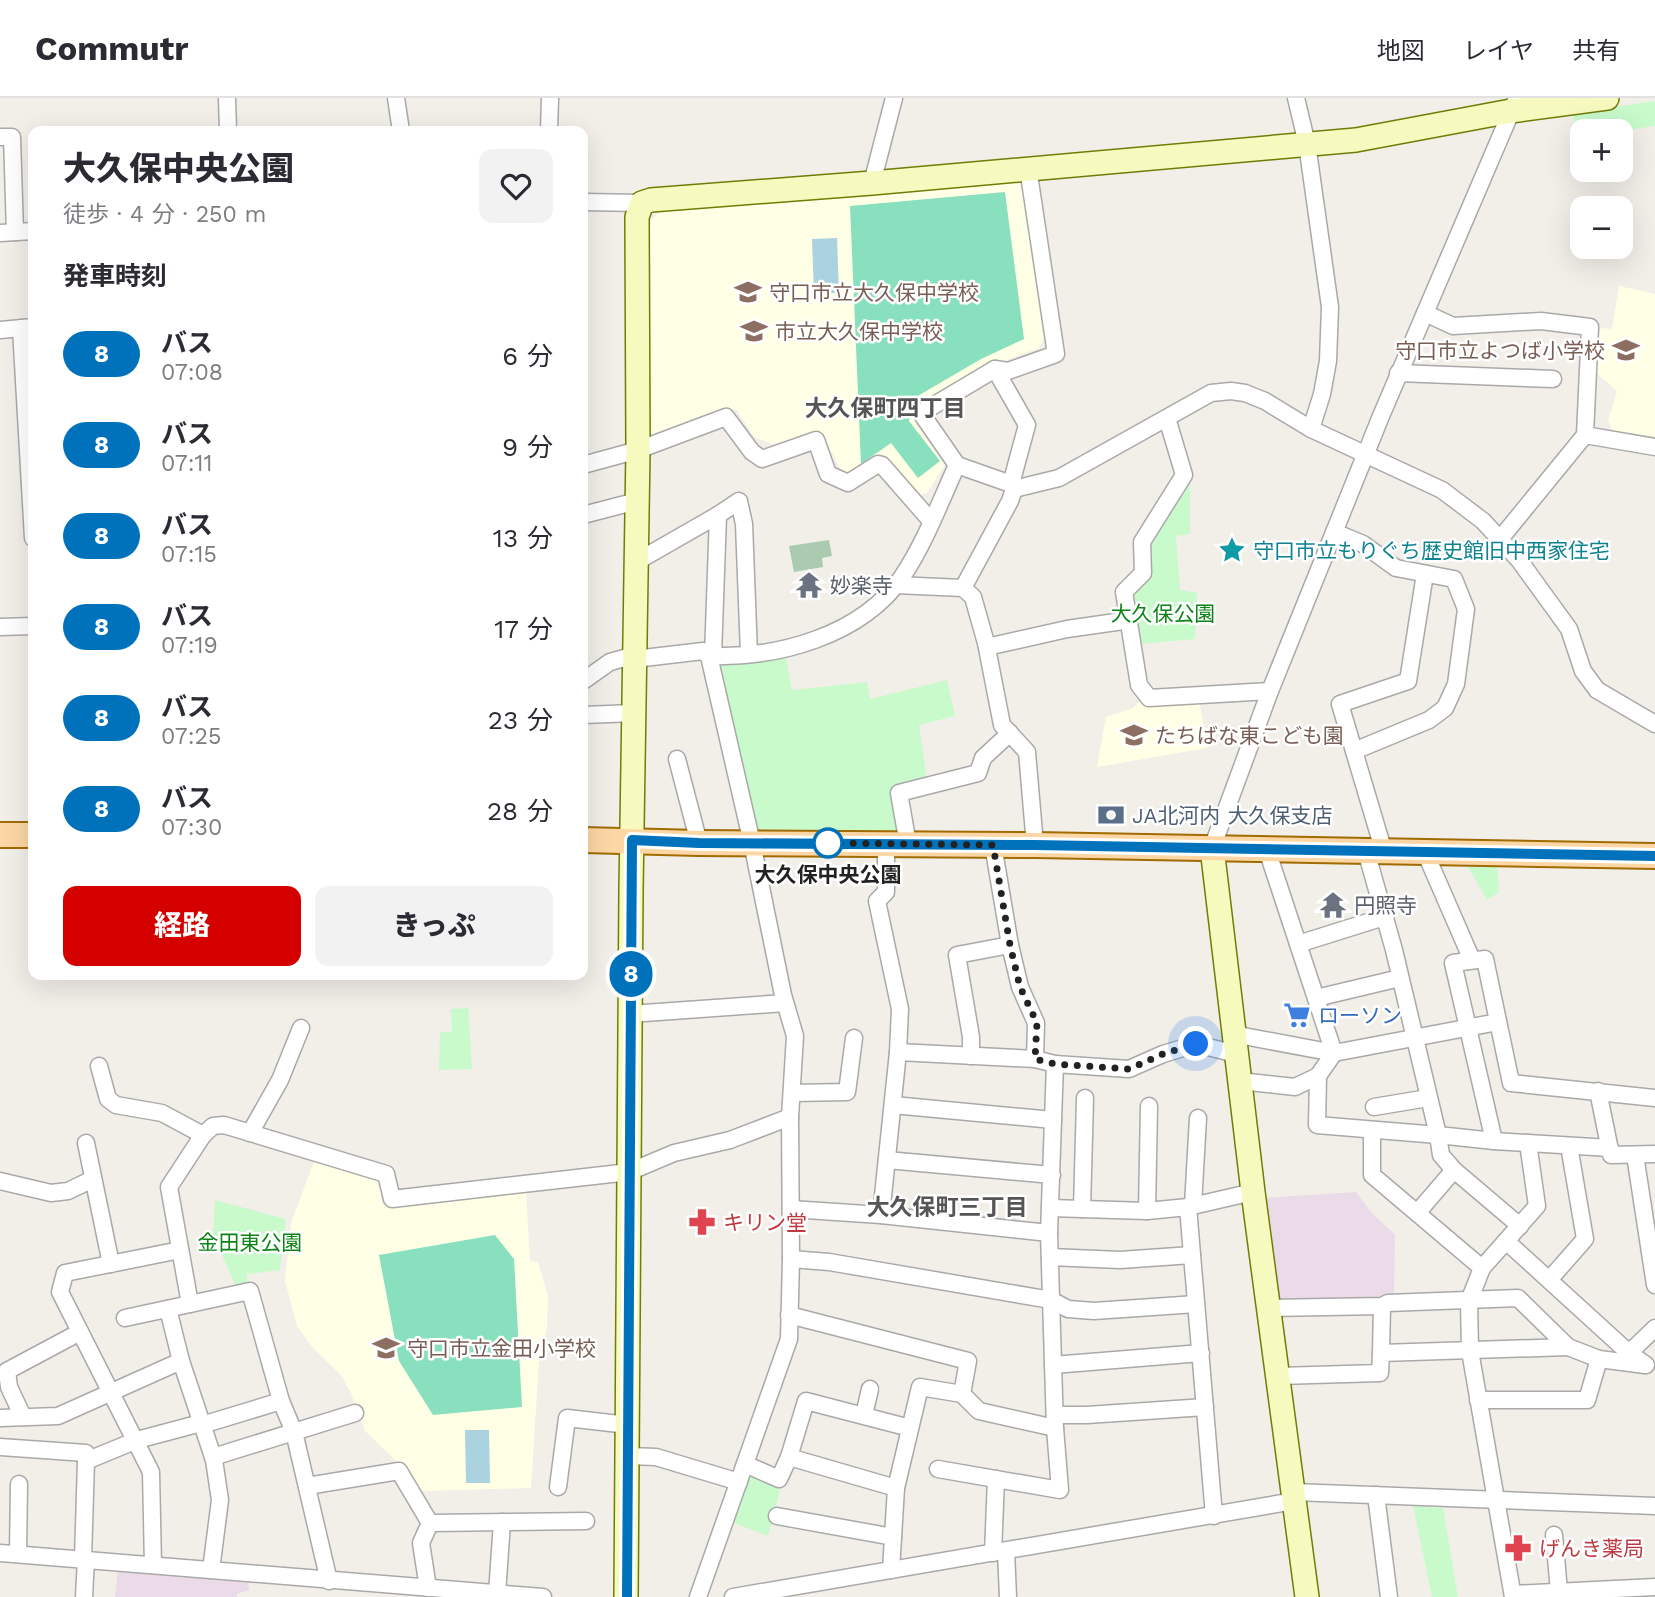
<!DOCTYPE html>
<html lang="ja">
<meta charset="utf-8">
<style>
:root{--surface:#fff;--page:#f2f2f3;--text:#2b2b33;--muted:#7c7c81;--line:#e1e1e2;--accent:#d40000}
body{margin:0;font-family:"Work Sans","Noto Sans JP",sans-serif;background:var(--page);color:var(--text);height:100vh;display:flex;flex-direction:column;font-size:26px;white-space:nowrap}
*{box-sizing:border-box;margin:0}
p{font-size:23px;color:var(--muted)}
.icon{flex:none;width:38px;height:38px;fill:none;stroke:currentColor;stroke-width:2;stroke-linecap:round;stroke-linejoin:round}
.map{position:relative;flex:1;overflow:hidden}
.details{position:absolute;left:28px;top:28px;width:560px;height:854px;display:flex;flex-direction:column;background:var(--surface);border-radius:14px;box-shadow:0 7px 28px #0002}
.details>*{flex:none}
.badge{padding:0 14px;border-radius:23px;font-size:24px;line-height:46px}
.fabs{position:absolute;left:1570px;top:21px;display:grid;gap:14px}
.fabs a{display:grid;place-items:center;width:63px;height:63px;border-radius:14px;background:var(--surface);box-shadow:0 7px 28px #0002;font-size:35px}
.you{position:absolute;width:35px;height:35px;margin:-18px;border:5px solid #fff;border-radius:50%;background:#1a73e8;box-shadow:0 0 0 10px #1a73e833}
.map>.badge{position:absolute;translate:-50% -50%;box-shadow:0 0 0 4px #fff}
h2{padding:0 35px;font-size:26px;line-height:63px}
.round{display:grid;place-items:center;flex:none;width:74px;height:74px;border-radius:14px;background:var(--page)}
.headline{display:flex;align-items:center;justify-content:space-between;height:119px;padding:0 35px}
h1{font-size:33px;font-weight:800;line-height:52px}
.primary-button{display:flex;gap:14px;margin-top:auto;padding:14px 35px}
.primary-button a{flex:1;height:80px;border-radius:14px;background:var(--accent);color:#fff;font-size:28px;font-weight:800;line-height:80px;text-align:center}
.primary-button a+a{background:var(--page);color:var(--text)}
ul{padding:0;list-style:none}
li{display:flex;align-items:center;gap:21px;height:91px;padding:0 35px}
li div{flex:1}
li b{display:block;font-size:26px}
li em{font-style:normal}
li .badge{min-width:77px;font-weight:700;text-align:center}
header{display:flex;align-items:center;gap:42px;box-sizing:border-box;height:98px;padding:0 35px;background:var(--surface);border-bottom:2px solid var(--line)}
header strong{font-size:33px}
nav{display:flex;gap:38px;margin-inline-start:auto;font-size:24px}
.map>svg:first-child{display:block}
.industrial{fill:#ebdbe8}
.education{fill:#ffffe5}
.cemetery{fill:#aacbaf}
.park{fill:#c8facc}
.pitch{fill:#88e0be}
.water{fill:#aad3df}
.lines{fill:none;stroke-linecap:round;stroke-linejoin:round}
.street-casing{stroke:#a9a9a9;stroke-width:19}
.secondary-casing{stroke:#707d05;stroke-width:26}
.primary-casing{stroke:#a06b00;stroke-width:28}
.street{stroke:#fff;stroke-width:16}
.secondary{stroke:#f7fabf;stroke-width:23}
.primary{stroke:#fcd6a4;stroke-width:24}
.line-casing{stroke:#fff;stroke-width:16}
.line{stroke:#0072bc;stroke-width:10}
.walk{stroke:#222;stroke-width:7;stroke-dasharray:0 12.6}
.stop-dot{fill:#fff;stroke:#0072bc;stroke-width:3.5}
.labels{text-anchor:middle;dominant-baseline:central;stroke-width:5;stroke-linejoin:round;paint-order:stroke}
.education-label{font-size:21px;fill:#785e54;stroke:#fff;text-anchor:start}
.culture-label{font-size:21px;fill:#0d838f;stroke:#fff;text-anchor:start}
.worship-label{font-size:21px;fill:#5b616d;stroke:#fff;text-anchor:start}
.park-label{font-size:21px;fill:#0c8416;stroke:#fff}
.service-label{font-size:21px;fill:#4e5e75;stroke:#fff;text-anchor:start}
.stop-label{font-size:21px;font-weight:bold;fill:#222;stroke:#fff}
.shop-label{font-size:21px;fill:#366cbe;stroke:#fff;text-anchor:start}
.health-label{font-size:21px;fill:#be3a42;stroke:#fff;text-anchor:start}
.neighbourhood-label{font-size:23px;font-weight:bold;fill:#555;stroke:#fff}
</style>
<header>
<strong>Commutr</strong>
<nav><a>地図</a><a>レイヤ</a><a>共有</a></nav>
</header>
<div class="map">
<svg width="1655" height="1499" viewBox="0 0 1655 1499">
<rect width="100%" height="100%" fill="#f2efe9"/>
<!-- industrial -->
<g class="industrial">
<path d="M 1356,1094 L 1371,1114 L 1395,1137 L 1394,1197 L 1387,1202 L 1275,1205 L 1264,1100 Z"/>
<path d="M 118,1470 L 248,1480 L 249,1492 L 237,1496 L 237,1499 L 115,1499 Z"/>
</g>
<!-- education -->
<g class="education">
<path d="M 1021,82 L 1044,241 L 1039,250 L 1004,263 L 984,267 L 920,307 L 916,327 L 945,367 L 927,395 L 915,398 L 886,360 L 854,375 L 841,372 L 823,338 L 817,334 L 773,346 L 754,339 L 736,311 L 650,339 L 647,337 L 647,127 L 664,109 Z"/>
<path d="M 1619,188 L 1655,196 L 1655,340 L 1613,333 L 1608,323 L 1617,293 L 1593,272 L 1600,230 L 1612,231 Z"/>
<path d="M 1199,601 L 1207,650 L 1097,669 L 1106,619 L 1133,610 L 1139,604 Z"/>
<path d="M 315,1061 L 380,1081 L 382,1106 L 526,1092 L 530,1163 L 538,1164 L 548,1198 L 547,1229 L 539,1263 L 531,1390 L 422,1393 L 409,1375 L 365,1333 L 351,1295 L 341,1277 L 313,1250 L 297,1228 L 285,1183 L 291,1125 Z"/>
</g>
<!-- cemetery -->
<path class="cemetery" d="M 829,442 L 832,458 L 822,460 L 823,469 L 794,474 L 789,448 Z"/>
<!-- park -->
<g class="park">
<path d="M 1655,3 L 1655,28 L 1619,33 L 1582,33 L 1582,38 L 1576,39 L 1573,15 Z"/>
<path d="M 1190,387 L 1190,436 L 1176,438 L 1180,492 L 1197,495 L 1195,541 L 1140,546 C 1137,532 1132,517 1131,503 C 1128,472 1168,407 1190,387 Z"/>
<path d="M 785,555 L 792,592 L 867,584 L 870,601 L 947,582 L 955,618 L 919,627 L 927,683 L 895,691 L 901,737 L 757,737 L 716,564 Z"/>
<path d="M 1468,769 L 1497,769 L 1499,794 L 1487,802 Z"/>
<path d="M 468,910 L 472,971 L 439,972 L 440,934 L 452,933 L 451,911 Z"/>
<path d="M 215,1102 L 286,1121 L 280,1172 L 247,1176 L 247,1185 L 235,1187 L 213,1136 Z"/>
<path d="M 751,1371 L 780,1392 L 768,1438 L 729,1423 Z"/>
<path d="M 1413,1408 L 1443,1410 L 1458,1499 L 1432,1499 Z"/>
</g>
<!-- pitch -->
<g class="pitch">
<path d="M 1005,94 L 1024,241 L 981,261 L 916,299 L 909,323 L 940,363 L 918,380 L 891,345 L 861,366 L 850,108 Z"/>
<path d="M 495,1137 L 514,1161 L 522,1309 L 433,1317 L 399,1263 L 379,1157 Z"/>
</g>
<!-- water -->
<g class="water">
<path d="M 837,140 L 839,195 L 814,196 L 812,141 Z"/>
<path d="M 465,1332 L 489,1332 L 490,1385 L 466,1385 Z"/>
</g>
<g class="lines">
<defs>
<g id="street">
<path d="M 227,0 L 228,33"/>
<path d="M 396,0 L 401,33"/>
<path d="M 1296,0 L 1307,46 L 1330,209 L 1328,263 L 1322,296 L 1311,331"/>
<path d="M 549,33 L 550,0"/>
<path d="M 0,39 L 12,39 L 15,134"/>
<path d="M 1028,70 L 1056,256 L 1008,273 L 995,271 L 921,315 L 957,367 L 1011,386 L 1014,391 L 1059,380 L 1211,295 L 1231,293 L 1245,295 L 1265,303 L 1311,331 L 1442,392 L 1483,423 L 1519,462 L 1569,531 L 1583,573 L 1597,592 L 1655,626"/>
<path d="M 872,85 L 894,0"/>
<path d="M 583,104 L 642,105"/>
<path d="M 0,135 L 33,133"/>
<path d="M 1425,215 L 1453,228 L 1541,223 L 1590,229 L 1585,337"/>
<path d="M 21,230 L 33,440"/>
<path d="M 0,232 L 33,229"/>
<path d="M 995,271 L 1027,327 L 1011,386"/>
<path d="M 1398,275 L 1553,281"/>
<path d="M 1167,320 L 1184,377 L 1142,444 L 1143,475 L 1124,494 L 1139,587 L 1149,600 L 1270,593"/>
<path d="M 583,367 L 638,352 L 726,319 L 752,354 L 762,361 L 816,342 L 828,376 L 848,385 L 878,366 L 882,367 L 931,423"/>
<path d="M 583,417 L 637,403"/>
<path d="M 718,417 L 739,403 L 744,426 L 749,556"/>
<path d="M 1334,434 L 1363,446 L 1396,470 L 1454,481 L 1466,511 L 1456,586 L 1445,610 L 1429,622 L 1354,653"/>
<path d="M 1500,441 L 1585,337 L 1655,349"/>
<path d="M 636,464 L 718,417 L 713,558"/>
<path d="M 895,487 L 963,490 L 973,499 L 986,545 L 1002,627 L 1027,654 L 1035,747"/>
<path d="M 963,490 L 1010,403 L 1014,391"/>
<path d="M 0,529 L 33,528"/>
<path d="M 987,549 L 1067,531 L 1130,522"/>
<path d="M 635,561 L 703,553 L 709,558"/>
<path d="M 583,583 L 610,564 L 635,557"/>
<path d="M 583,617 L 634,615"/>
<path d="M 677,661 L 699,745"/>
<path d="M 908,746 L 899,695 L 978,675 L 983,660 L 1010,635"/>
<path d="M 1212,750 L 1270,593 L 1381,318 L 1517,0"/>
<path d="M 1267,752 L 1334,955"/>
<path d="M 1366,753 L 1394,852 L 1438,1037 L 1494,1043 L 1610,1050"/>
<path d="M 1384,754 L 1340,606 L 1408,583 L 1425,476"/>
<path d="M 1425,754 L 1472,862"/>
<path d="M 1298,846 L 1384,819"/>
<path d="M 1316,900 L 1400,880"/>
<path d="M 630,916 L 785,905"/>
<path d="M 1233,936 L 1334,955 L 1498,924"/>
<path d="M 898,954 L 1035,961"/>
<path d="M 1334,955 L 1318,978 L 1317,1027 L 1438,1037 L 1441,1057 L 1454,1072 L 1520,1128"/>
<path d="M 971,958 L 971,939 L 957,857 L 1010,847"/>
<path d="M 1055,966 L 1129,971 L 1163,956 L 1196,946 L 1236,956"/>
<path d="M 99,968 L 108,1001 L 116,1007 L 162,1015 L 203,1037 L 213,1028 L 224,1027 L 386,1076 L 392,1101 L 629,1074 L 674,1055 L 730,1042 L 790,1019"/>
<path d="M 1240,983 L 1295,989 L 1318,978"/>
<path d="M 1598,993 L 1611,1057 L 1655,1056"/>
<path d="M 792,995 L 847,994 L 854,940"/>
<path d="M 893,1007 L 1053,1022"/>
<path d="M 1374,1009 L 1428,1000"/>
<path d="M 1372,1033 L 1372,1077 L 1482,1170"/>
<path d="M 250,1035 L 280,982 L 301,930"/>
<path d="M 1494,1043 L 1453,865 L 1485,861 L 1511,985 L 1655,1000"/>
<path d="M 86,1045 L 111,1166"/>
<path d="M 1635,1057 L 1655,1187"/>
<path d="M 887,1062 L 1052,1077"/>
<path d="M 0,1083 L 51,1095 L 68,1093 L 93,1081"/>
<path d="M 1193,1107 L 1198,1020"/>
<path d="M 1188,1109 L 1214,1418"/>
<path d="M 1050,1110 L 1147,1113 L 1188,1109 L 1253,1094"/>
<path d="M 791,1111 L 881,1117 L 1049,1135"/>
<path d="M 1082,1111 L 1085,1000"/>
<path d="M 1147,1113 L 1149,1008"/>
<path d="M 1417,1115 L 1454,1072"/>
<path d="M 881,1117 L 898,954 L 900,911 L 877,803 L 886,794 L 886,746"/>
<path d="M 1506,1143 L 1629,1255 L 1646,1267"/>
<path d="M 1050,1159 L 1120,1162 L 1192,1157"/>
<path d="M 791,1161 L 829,1164 L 1051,1202 L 1068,1211 L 1094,1213 L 1196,1206"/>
<path d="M 1549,1182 L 1585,1141 L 1569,1048"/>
<path d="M 190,1206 L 169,1089 L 203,1037"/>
<path d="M 1269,1210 L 1382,1208 L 1388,1205 L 1518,1200 L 1568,1249 L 1599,1261"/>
<path d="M 168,1211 L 181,1263 L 214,1362 L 220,1402 L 211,1472"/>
<path d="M 789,1217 L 968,1263 L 962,1296 L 979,1313 L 1055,1330"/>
<path d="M 125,1220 L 250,1193 L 281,1303 L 294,1334 L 329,1483"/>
<path d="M 1381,1255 L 1382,1208"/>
<path d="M 1629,1255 L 1655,1230"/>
<path d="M 1053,1267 L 1201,1255"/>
<path d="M 1279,1278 L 1380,1275 L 1381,1255 L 1568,1249"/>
<path d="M 1478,1302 L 1587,1302 L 1599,1261 L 1645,1267"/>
<path d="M 864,1317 L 870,1291"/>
<path d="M 1055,1317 L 1087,1317 L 1205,1309"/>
<path d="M 23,1319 L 9,1289 L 7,1273 L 80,1234"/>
<path d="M 0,1320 L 58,1318 L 181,1263"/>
<path d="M 202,1327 L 281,1303"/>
<path d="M 0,1349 L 86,1355 L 86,1363"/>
<path d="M 628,1358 L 656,1359 L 739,1384"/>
<path d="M 213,1359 L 355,1315"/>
<path d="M 789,1359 L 896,1390"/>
<path d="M 745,1366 L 779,1381 L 789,1359 L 806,1303 L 910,1330"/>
<path d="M 938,1371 L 1060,1392 L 1055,1330 L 1049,1135 L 1055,966 L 1035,961 L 1036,925 L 1020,889 L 1010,847 L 993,747"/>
<path d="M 307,1388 L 399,1373 L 430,1425 L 586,1423"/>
<path d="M 558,1389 L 567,1320 L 628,1327"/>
<path d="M 1294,1394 L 1655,1408"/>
<path d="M 1376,1397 L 1389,1499"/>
<path d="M 777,1418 L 893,1439"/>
<path d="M 1554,1437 L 1559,1493"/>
<path d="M 1006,1453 L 1008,1499"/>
<path d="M 0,1455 L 543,1499"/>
<path d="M 993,1455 L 996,1381"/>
<path d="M 18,1456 L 19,1386"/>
<path d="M 83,1461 L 86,1363 L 137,1342 L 201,1325"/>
<path d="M 153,1467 L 151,1374 L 60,1194 L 65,1175 L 180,1152"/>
<path d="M 891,1472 L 896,1390 L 920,1289 L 962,1296"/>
<path d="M 428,1490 L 421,1445 L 430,1425"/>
<path d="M 497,1496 L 502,1424"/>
<path d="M 1513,1496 L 1655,1489"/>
<path d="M 84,1499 L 86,1461"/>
<path d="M 698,1499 L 789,1241 L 791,1161 L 790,1019 L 795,938 L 783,897 L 752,745 L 709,558 C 778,560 861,538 902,479 C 925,445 940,404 957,367"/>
<path d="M 733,1499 L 1294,1403"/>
<path d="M 1513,1499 L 1470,1253 L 1469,1203 L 1482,1170 L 1537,1108 L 1528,1045"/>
</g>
<g id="secondary">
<path d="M 1212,750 L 1253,1094 L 1307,1499"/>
<path d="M 626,1499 L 631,792 L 638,352 L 637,119 L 642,105 L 651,102 L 872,85 L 1356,42 L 1511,13 L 1607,0"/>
</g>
<g id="primary">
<path d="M 0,737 L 33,737"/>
<path d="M 583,742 L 699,745 L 1035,747 L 1655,758"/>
</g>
</defs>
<!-- street casing -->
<use href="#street" class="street-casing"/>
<!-- secondary casing -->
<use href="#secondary" class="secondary-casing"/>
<!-- primary casing -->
<use href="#primary" class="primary-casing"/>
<!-- street -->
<use href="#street" class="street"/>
<!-- secondary -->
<use href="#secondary" class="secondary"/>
<!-- primary -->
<use href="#primary" class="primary"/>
</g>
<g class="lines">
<defs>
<path id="line" d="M 627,1499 L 632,742 L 699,745 L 1035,747 L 1655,758"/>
</defs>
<!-- line casing -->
<use href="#line" class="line-casing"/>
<!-- line -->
<use href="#line" class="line"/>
<!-- walk -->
<path class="walk" d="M 828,745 L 993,747 L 1010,847 L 1020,889 L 1037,925 L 1035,961 L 1055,966 L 1129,971 L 1163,956 L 1196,946"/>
</g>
<!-- icons -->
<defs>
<symbol id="school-bare" viewBox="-9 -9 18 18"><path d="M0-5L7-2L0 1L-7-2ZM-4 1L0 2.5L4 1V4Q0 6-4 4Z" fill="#8d6e63" stroke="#fff" stroke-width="2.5" paint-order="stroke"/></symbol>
<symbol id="sight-bare" viewBox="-9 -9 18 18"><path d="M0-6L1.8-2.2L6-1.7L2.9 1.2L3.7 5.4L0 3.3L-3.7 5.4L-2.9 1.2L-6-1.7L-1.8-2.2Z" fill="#0f9aa8" stroke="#fff" stroke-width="2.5" paint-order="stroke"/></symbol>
<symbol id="temple-bare" viewBox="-9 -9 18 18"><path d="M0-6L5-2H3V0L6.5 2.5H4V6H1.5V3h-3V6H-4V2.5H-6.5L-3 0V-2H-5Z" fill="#6b7280" stroke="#fff" stroke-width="2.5" paint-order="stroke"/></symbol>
<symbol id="bank-bare" viewBox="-9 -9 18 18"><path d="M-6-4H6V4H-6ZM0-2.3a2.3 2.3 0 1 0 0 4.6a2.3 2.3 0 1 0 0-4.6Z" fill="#5c6f8a" stroke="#fff" stroke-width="2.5" paint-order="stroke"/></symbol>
<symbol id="supermarket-bare" viewBox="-9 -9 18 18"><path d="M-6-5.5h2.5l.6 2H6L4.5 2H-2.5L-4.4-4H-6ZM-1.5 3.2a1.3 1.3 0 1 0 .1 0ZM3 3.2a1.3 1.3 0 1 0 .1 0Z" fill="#3f7fe0" stroke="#fff" stroke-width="2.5" paint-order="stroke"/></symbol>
<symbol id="pharmacy-bare" viewBox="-9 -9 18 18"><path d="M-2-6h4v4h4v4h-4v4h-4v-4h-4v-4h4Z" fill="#e0444e" stroke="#fff" stroke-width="2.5" paint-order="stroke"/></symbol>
</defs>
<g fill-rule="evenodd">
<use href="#school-bare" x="729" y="175" width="38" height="38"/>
<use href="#school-bare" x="735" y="214" width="38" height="38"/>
<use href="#school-bare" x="1607" y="233" width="38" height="38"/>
<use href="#sight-bare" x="1213" y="433" width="38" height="38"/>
<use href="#temple-bare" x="790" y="468" width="38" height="38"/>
<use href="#school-bare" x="1115" y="618" width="38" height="38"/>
<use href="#bank-bare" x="1092" y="698" width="38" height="38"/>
<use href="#temple-bare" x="1314" y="788" width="38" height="38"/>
<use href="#supermarket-bare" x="1278" y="898" width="38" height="38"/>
<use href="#pharmacy-bare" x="683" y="1105" width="38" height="38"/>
<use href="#school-bare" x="367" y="1231" width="38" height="38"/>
<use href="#pharmacy-bare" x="1499" y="1431" width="38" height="38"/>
</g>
<!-- markers -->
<circle class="stop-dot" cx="828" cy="745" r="14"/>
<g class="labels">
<!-- education labels -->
<g class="education-label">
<text x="769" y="194">守口市立大久保中学校</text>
<text x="775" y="233">市立大久保中学校</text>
<text x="1605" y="252" text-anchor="end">守口市立よつば小学校</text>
<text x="1155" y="637">たちばな東こども園</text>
<text x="407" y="1250">守口市立金田小学校</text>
</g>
<!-- culture labels -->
<g class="culture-label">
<text x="1253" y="452">守口市立もりぐち歴史館旧中西家住宅</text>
</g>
<!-- worship labels -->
<g class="worship-label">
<text x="830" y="487">妙楽寺</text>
<text x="1354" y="807">円照寺</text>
</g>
<!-- park labels -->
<g class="park-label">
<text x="1163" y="515">大久保公園</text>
<text x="250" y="1144">金田東公園</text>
</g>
<!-- service labels -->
<g class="service-label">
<text x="1132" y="717">JA北河内 大久保支店</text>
</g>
<!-- stop labels -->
<g class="stop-label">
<text x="828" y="776">大久保中央公園</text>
</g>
<!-- shop labels -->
<g class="shop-label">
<text x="1318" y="917">ローソン</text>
</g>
<!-- health labels -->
<g class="health-label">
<text x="723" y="1124">キリン堂</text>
<text x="1539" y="1450">げんき薬局</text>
</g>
<!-- neighbourhood labels -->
<g class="neighbourhood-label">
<text x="885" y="310">大久保町四丁目</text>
<text x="947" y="1109">大久保町三丁目</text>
</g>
</g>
</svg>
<div class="fabs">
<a>+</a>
<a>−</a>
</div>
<div class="you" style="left:1196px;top:946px"></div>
<b class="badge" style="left:631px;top:876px;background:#0072bc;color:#fff">8</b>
<section class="details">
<div class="headline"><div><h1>大久保中央公園</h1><p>徒歩 · 4 分 · 250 m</p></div><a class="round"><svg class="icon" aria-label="heart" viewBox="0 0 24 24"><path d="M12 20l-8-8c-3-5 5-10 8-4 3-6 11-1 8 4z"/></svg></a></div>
<h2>発車時刻</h2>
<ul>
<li><span class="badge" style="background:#0072bc;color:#fff">8</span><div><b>バス</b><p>07:08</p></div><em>6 分</em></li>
<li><span class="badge" style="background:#0072bc;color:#fff">8</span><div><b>バス</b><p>07:11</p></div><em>9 分</em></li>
<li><span class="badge" style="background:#0072bc;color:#fff">8</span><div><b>バス</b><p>07:15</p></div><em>13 分</em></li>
<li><span class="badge" style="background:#0072bc;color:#fff">8</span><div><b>バス</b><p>07:19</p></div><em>17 分</em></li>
<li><span class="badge" style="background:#0072bc;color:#fff">8</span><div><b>バス</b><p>07:25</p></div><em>23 分</em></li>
<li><span class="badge" style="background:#0072bc;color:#fff">8</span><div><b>バス</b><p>07:30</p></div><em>28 分</em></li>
</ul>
<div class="primary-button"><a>経路</a><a>きっぷ</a></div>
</section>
</div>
